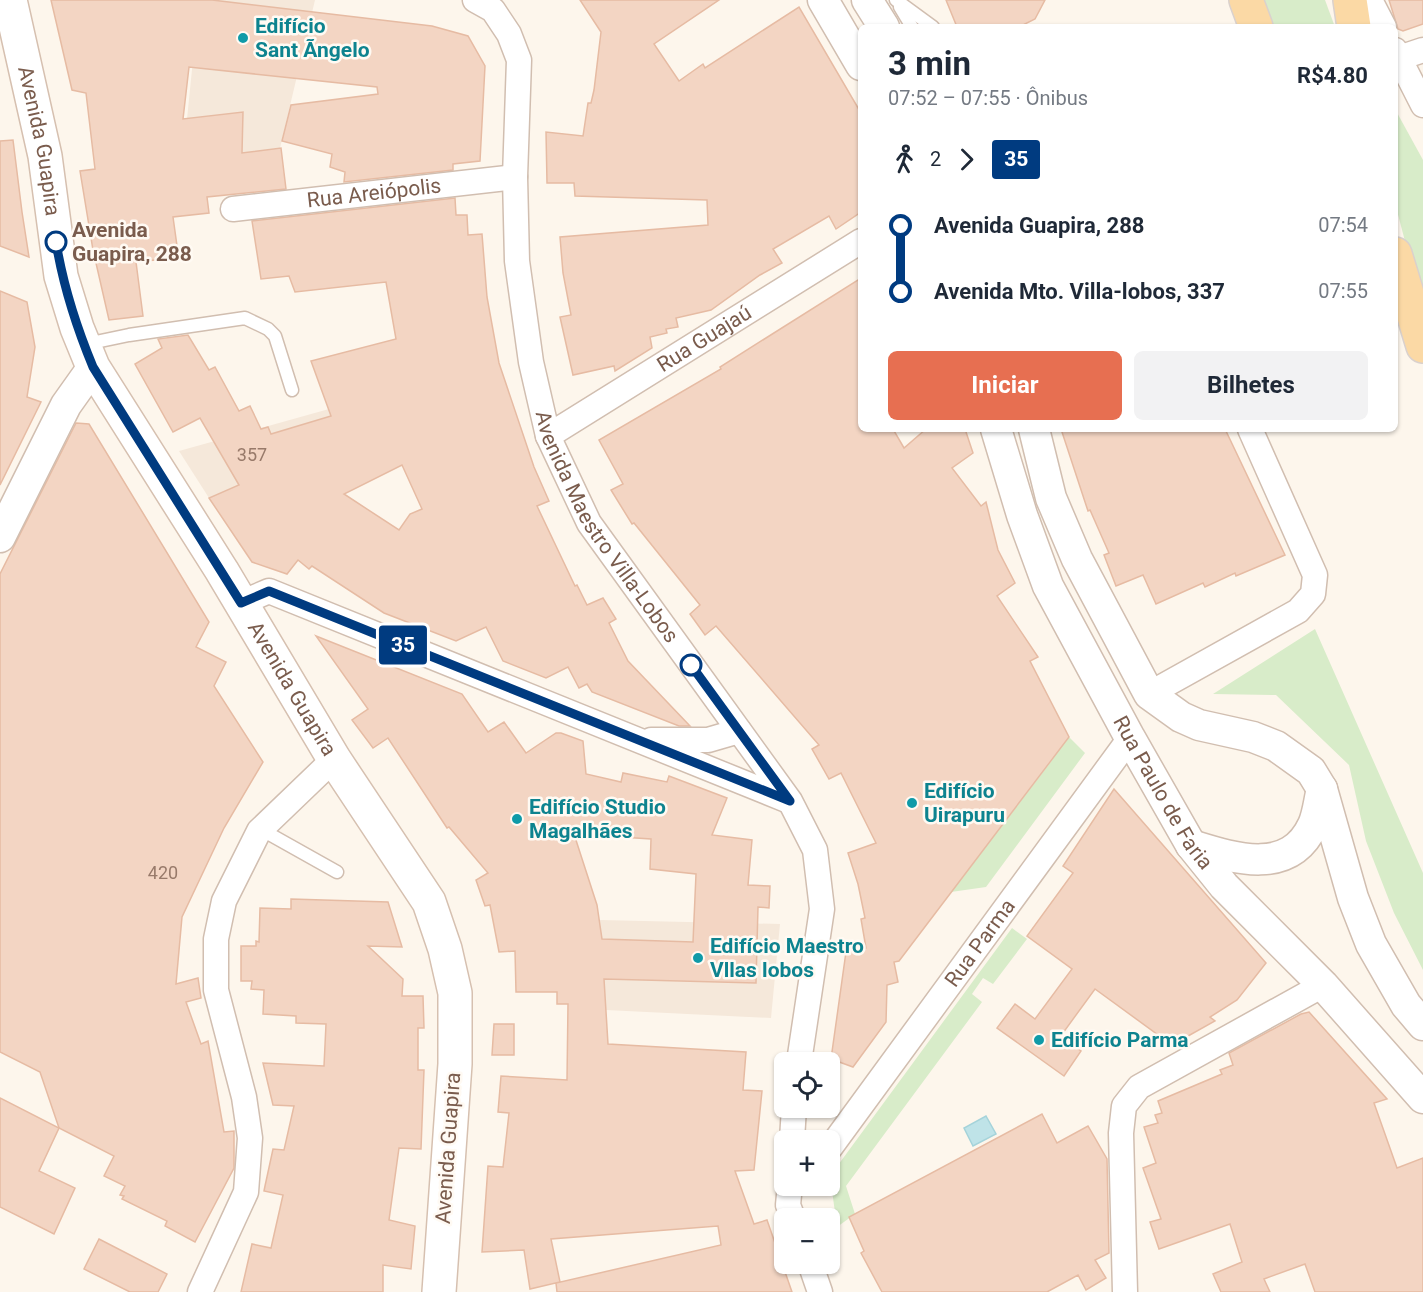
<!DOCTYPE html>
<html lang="pt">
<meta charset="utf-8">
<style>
:root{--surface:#fff;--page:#f2f2f3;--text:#1f2937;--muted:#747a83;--accent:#e76f51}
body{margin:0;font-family:Roboto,sans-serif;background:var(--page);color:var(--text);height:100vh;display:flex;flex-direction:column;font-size:22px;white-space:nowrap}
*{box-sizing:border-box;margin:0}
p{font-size:20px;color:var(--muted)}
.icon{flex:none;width:33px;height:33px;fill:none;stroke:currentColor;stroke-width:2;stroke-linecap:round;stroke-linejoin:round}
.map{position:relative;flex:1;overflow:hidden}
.panel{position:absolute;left:858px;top:24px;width:540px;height:408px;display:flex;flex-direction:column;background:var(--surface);border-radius:9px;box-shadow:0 2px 4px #0004}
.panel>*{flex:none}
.badge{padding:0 12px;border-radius:4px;font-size:21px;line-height:39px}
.tools{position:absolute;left:774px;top:1052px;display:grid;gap:12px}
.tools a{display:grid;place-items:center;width:66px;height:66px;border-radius:9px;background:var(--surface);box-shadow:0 2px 4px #0004;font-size:30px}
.map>.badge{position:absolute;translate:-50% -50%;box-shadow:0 0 0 3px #fff}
.legs{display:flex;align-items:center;gap:9px;height:66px;padding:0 30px;font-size:20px}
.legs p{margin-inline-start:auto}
.summary{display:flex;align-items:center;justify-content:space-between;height:102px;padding:0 30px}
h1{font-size:33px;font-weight:700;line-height:45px}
.button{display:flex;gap:12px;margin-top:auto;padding:12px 30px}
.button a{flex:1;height:69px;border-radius:9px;background:var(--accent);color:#fff;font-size:24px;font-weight:700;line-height:69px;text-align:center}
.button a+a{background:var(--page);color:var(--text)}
ul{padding:0 30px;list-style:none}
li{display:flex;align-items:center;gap:21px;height:66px;font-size:22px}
li i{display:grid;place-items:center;width:9px;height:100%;margin:0 8px;background:currentColor}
li i::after{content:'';width:15px;height:15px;margin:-8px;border:4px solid;border-radius:50%;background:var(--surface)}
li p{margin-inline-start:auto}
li:first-child i{background:linear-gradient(#0000 50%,currentColor 0)}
li:last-child i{background:linear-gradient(currentColor 50%,#0000 0)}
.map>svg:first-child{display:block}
.residential{fill:#f5e8da}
.green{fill:#d8ecc9}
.water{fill:#bfe3e8;stroke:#a5d3da;stroke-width:1.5}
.building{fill:#f3d5c3;stroke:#e6bba3;stroke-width:1.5;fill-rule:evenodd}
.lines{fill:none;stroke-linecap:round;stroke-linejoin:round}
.service-casing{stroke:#d1beb0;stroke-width:15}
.minor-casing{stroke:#d1beb0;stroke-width:27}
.tertiary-casing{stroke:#d1beb0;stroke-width:33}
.secondary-casing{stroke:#d6c0b0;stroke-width:36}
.primary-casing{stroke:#dad1cd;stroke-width:36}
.service{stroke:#fff;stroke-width:12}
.minor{stroke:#fff;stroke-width:24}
.tertiary{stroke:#fff;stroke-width:30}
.secondary{stroke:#fff;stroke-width:33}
.primary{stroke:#fbd9a5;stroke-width:33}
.line-1-casing{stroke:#fff;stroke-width:14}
.line-1{stroke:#003b80;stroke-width:9}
.culture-dot{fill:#0f9aa8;stroke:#fffaf3;stroke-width:2}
.stop-1-dot{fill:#fff;stroke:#003b80;stroke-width:3}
.labels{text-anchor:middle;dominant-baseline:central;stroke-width:5;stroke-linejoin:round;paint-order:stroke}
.number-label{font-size:18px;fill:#987a6a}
.culture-label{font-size:21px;font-weight:bold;fill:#0d838f;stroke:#fffaf3;text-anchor:start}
.street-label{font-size:21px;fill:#7a5c4d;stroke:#fffaf3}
.stop-label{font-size:21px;font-weight:bold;fill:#7a5c4d;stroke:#fffaf3;text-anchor:start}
</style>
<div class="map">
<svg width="1423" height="1292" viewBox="0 0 1423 1292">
<rect width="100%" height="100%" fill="#fdf6ec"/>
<!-- residential -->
<g class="residential">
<path d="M 199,0 L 315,0 L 280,148 L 242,153 L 243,112 L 187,119 Z"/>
<path d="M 329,409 L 342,443 L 209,498 L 179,451 Z"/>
<path d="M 600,920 L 780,924 L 771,1018 L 606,1010 Z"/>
</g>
<!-- green -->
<g class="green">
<path d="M 1259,0 L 1325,0 L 1335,27 L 1269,27 Z"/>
<path d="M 1395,109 L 1423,160 L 1423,310 L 1395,203 Z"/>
<path d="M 1315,629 L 1423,873 L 1423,970 L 1394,913 L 1366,841 L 1349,765 L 1276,695 L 1213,694 Z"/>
<path d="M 1035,671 L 1069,737 L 1085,753 L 986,887 L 951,892 L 1053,759 L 1042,750 L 943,719 Z"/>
<path d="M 1012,928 L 1027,939 L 993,984 L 983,978 L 972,994 L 982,1002 L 846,1186 L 855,1214 L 837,1227 L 830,1176 Z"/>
</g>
<!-- water -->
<path class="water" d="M 986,1116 L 996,1134 L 973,1146 L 964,1128 Z"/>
<!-- building -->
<g class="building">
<path d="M 51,0 L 212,0 L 432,26 L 468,36 L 485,66 L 480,161 L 453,164 L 453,170 L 344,182 L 345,172 L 330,167 L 332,154 L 282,141 L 291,105 L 378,94 L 377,87 L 189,67 L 183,119 L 243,112 L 242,153 L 281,148 L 286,189 L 207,197 L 209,213 L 173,217 L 178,253 L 173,253 L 174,258 L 136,262 L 143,316 L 109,320 L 93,250 L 80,171 L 95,169 L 86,93 L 72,90 Z"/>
<path d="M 580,0 L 719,0 L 654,44 L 679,81 L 703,64 L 705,68 L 799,7 L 861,113 L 861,212 L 836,229 L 829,216 L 773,249 L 782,263 L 760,275 L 711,310 L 676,318 L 678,327 L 666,329 L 667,333 L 650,337 L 652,348 L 615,371 L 614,366 L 573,375 L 560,317 L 571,315 L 563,273 L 560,237 L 708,225 L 707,200 L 575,196 L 574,183 L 547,183 L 546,132 L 583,136 L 588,103 L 591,103 L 594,90 L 601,32 Z"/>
<path d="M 946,0 L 1045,0 L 1035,19 L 1019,27 L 957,27 Z"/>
<path d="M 1389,0 L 1423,0 L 1423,24 L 1403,31 L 1398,29 Z"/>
<path d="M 13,140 L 22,212 L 29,257 L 0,246 L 0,141 Z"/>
<path d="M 455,198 L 456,215 L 467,215 L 468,235 L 482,234 L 487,297 L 499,363 L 534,467 L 549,501 L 537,506 L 575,586 L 577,585 L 587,605 L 603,598 L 616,619 L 609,623 L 628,661 L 690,726 L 679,726 L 592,692 L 587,684 L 579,688 L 568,667 L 546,678 L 503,661 L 486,627 L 456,641 L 384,613 L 312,566 L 309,569 L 298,560 L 287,574 L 252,562 L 209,498 L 239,485 L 200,418 L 173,432 L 135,364 L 162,348 L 158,339 L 188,335 L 209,370 L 215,367 L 239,411 L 250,406 L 261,429 L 268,427 L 271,434 L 331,416 L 311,361 L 396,339 L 386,282 L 295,292 L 289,276 L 261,279 L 252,221 ZM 402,465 L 422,509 L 410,514 L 399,530 L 344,494 Z"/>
<path d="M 861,278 L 861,429 L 893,429 L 904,448 L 926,429 L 965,429 L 973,453 L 952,468 L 981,506 L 986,502 L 998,550 L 1015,583 L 997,596 L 1038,657 L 1030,661 L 1069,737 L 899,961 L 894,962 L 898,982 L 887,985 L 886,1022 L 853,1067 L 831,1059 L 846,952 L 866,948 L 861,919 L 865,918 L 858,884 L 848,853 L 876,843 L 841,773 L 829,779 L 812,749 L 819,745 L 716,626 L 705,635 L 690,614 L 700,605 L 634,523 L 632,524 L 611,490 L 623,484 L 599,440 L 721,369 L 720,367 Z"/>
<path d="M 0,291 L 27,302 L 35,347 L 27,397 L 41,402 L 0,485 Z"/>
<path d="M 76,423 L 89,424 L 209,622 L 196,647 L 226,662 L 214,686 L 263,762 L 224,828 L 182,917 L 176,984 L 198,978 L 201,998 L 186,1002 L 201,1044 L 208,1041 L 224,1132 L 234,1131 L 234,1168 L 195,1242 L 165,1226 L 167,1221 L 122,1199 L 124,1196 L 120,1195 L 125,1186 L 104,1176 L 114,1156 L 59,1128 L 40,1072 L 0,1052 L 0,574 Z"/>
<path d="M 1061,429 L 1225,429 L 1285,555 L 1236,576 L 1235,573 L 1205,587 L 1203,583 L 1156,604 L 1143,575 L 1116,586 L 1104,555 L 1109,553 L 1090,510 L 1088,511 Z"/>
<path d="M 316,636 L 462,694 L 488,732 L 504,722 L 526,753 L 556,733 L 561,733 L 583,741 L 586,774 L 621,782 L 623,773 L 667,782 L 669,776 L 727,798 L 712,835 L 752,840 L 748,885 L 770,886 L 769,908 L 758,907 L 756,983 L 604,979 L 608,1044 L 746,1052 L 743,1090 L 762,1091 L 754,1170 L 735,1171 L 754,1224 L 767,1220 L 792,1292 L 557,1292 L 556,1283 L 721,1245 L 718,1226 L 551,1239 L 560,1282 L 530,1289 L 524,1250 L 482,1252 L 488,1166 L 503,1167 L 509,1113 L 498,1112 L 501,1076 L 567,1080 L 568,1004 L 557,1004 L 557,992 L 516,992 L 515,951 L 499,952 L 490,905 L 485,906 L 476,880 L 488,873 L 449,827 L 447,828 L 388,738 L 373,748 L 352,720 L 368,709 ZM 574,834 L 651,839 L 650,869 L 696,874 L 693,942 L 602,939 L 597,905 Z"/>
<path d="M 1114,789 L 1266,963 L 1237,1000 L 1210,1017 L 1215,1021 L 1172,1045 L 1095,989 L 1060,1037 L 1081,1051 L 1064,1076 L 997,1028 L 1015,1004 L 1035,1019 L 1072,969 L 1027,936 L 1073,873 L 1063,866 Z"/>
<path d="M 291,899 L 388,902 L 402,947 L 368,946 L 403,979 L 402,996 L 423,996 L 424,1028 L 418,1028 L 418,1070 L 424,1070 L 421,1149 L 399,1148 L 389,1220 L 415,1226 L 411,1269 L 383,1265 L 383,1292 L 241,1292 L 252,1244 L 271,1248 L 283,1195 L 264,1191 L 265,1186 L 273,1149 L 284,1150 L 294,1106 L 273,1105 L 263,1063 L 324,1066 L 326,1024 L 296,1023 L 296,1016 L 263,1014 L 264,990 L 251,989 L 252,981 L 241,981 L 241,946 L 256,946 L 256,941 L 259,942 L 260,908 L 291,909 Z"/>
<path d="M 1309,1012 L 1387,1099 L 1374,1103 L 1397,1168 L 1423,1158 L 1423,1292 L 1315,1292 L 1305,1264 L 1264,1279 L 1270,1292 L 1221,1292 L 1213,1274 L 1242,1262 L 1230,1224 L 1159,1249 L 1150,1222 L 1161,1219 L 1143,1168 L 1156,1163 L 1144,1127 L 1158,1123 L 1155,1115 L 1162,1113 L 1158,1101 L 1222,1074 L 1220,1070 L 1233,1065 L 1229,1053 L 1301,1014 Z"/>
<path d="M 494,1024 L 514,1024 L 514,1055 L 492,1055 Z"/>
<path d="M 0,1098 L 59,1128 L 39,1171 L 75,1188 L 54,1234 L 0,1207 Z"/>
<path d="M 1042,1114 L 1057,1143 L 1088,1126 L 1107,1159 L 1109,1253 L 1095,1260 L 1106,1278 L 1086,1290 L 1078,1275 L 1047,1292 L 882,1292 L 861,1253 L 864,1251 L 849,1217 Z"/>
<path d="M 99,1239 L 167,1274 L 158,1292 L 130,1292 L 84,1269 Z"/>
</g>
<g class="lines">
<defs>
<g id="service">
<path d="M 896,0 L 933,27"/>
<path d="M 900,7 L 912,27"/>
<path d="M 86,344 L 129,335 L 245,318 L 268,329 L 275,336 L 292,390"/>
<path d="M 259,831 L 271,835 L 337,872"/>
</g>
<g id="minor">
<path id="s1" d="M 475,0 L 493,10 L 509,34 L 519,60 L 515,177 L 517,261 L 531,362 L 548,436 L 589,523 L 790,801 L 815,850 L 822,909 L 799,1062"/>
<path d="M 1370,0 L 1384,27"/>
<path d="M 1395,50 L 1423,105"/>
<path d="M 1399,58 L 1423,50"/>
<path id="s2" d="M 233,209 L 515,177"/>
<path id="s3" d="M 548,436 L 861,241"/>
<path d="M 241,603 L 269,591 L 789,801"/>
<path d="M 1149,694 L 1298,611 L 1313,594 L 1315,575 L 1250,429"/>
<path d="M 651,740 L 708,740 L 739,731"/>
<path d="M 792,1140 L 794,1107"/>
<path id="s4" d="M 830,1148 L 1130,738"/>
<path d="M 790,1185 L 788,1205 L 793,1218"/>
<path d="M 810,1263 L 820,1292"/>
<path d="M 200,1292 L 246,1192 L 250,1138 L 244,1097 L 216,990 L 216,939 L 224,901 L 259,831 L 334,759"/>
<path d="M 1125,1292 L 1121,1133 L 1124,1106 L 1139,1087 L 1323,985"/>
</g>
<g id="tertiary">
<path d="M 823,0 L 861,65"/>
<path d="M 867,0 L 884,27"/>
<path id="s5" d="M 996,429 L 1022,515 L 1048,586 L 1130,738 L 1191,845 L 1224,886 L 1323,985 L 1423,1098"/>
<path d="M 1034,429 L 1051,498 L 1077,559 L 1149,694 L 1181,717 L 1199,725 L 1253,737 L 1276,746 L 1311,771 L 1322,789 L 1353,898 L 1371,944 L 1406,1005 L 1423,1025"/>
<path d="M 0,537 L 66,405 L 93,367"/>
<path d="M 1191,845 C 1233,858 1289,877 1313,825 C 1318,814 1319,800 1322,789"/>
</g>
<g id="secondary">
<path id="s6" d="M 10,0 L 45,156 L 61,276 L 77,328 L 93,367 L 222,571 L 334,759 L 429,902 L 445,949 L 455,993 L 455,1064 L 439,1292"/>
</g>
<g id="primary">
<path d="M 1246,0 L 1256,27"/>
<path d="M 1350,0 L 1354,27"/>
<path d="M 1395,254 L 1423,346"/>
</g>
</defs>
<!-- service casing -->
<use href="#service" class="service-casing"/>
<!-- minor casing -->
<use href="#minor" class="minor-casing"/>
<!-- tertiary casing -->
<use href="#tertiary" class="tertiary-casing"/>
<!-- secondary casing -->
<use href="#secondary" class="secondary-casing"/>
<!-- primary casing -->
<use href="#primary" class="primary-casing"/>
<!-- service -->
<use href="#service" class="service"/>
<!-- minor -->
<use href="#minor" class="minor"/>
<!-- tertiary -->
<use href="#tertiary" class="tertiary"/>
<!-- secondary -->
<use href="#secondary" class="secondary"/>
<!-- primary -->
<use href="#primary" class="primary"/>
</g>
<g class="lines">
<defs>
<path id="line-1" d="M 56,242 C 63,285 76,326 93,367 L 241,603 L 269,591 L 790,801 L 691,665"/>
</defs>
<!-- line-1 casing -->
<use href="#line-1" class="line-1-casing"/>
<!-- line-1 -->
<use href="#line-1" class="line-1"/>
</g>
<!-- markers -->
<g class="culture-dot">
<circle cx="243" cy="38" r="6"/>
<circle cx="912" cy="803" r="6"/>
<circle cx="517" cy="819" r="6"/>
<circle cx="698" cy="958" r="6"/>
<circle cx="1039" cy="1040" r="6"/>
</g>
<g class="stop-1-dot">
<circle cx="56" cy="242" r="10"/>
<circle cx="691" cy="665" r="10"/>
</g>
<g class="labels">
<!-- number labels -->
<g class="number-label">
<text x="252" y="454">357</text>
<text x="163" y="872">420</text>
</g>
<!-- culture labels -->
<g class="culture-label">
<text x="255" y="26">Edifício<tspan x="255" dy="24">Sant Ãngelo</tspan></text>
<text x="924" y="791">Edifício<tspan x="924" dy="24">Uirapuru</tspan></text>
<text x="529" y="807">Edifício Studio<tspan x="529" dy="24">Magalhães</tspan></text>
<text x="710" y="946">Edifício Maestro<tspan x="710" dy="24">Vllas lobos</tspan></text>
<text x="1051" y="1040">Edifício Parma</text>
</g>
<!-- street labels -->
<g class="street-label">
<text stroke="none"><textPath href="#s6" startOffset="144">Avenida Guapira</textPath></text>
<text stroke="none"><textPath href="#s2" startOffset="142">Rua Areiópolis</textPath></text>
<text stroke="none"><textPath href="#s3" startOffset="184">Rua Guajaú</textPath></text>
<text stroke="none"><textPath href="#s1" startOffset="564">Avenida Maestro Villa-Lobos</textPath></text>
<text stroke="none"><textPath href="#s6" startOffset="756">Avenida Guapira</textPath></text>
<text stroke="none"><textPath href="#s5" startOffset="402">Rua Paulo de Faria</textPath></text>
<text stroke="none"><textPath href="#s4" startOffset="254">Rua Parma</textPath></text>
<text transform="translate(448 1148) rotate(-86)">Avenida Guapira</text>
</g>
<!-- stop labels -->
<g class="stop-label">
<text x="72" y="230">Avenida<tspan x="72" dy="24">Guapira, 288</tspan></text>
</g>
</g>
</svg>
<div class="tools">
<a><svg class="icon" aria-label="locate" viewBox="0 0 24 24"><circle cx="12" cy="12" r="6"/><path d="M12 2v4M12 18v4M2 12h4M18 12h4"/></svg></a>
<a>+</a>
<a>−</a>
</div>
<b class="badge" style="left:403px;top:645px;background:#003b80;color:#fff">35</b>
<section class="panel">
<div class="summary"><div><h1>3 min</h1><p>07:52 – 07:55 · Ônibus</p></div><b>R$4.80</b></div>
<div class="legs"><svg class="icon" aria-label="walk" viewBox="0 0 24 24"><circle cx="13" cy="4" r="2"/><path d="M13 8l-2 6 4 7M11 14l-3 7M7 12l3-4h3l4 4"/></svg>2<svg class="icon" aria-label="forward" viewBox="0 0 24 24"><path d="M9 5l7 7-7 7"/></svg><b class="badge" style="background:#003b80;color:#fff">35</b></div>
<ul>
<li><i style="color:#003b80"></i><b>Avenida Guapira, 288</b><p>07:54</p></li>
<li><i style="color:#003b80"></i><b>Avenida Mto. Villa-lobos, 337</b><p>07:55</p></li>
</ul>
<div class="button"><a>Iniciar</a><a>Bilhetes</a></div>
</section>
</div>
